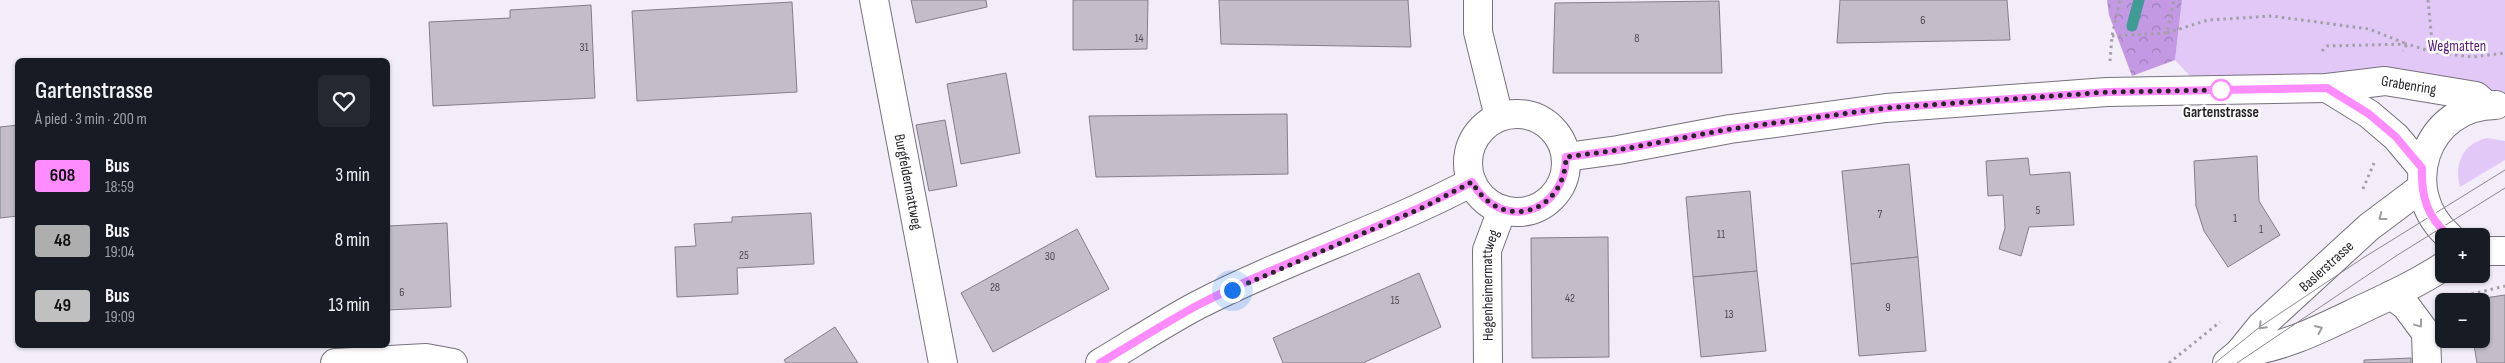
<!DOCTYPE html>
<html lang="fr">
<meta charset="utf-8">
<style>
:root{--surface:#171b24;--page:#242831;--text:#f1f3f6;--muted:#9ea1a6}
body{margin:0;font-family:"Sofia Sans Condensed",sans-serif;background:var(--page);color:var(--text);height:100vh;display:flex;flex-direction:column;font-size:19px;white-space:nowrap}
*{box-sizing:border-box;margin:0}
p{font-size:16px;color:var(--muted)}
.icon{flex:none;width:28px;height:28px;fill:none;stroke:currentColor;stroke-width:2;stroke-linecap:round;stroke-linejoin:round}
.map{position:relative;flex:1;overflow:hidden}
.sheet{position:absolute;left:15px;top:58px;width:375px;height:290px;display:flex;flex-direction:column;background:var(--surface);border-radius:8px;box-shadow:0 1px 4px #0004}
.sheet>*{flex:none}
.badge{padding:0 10px;border-radius:4px;font-size:18px;line-height:32px}
.fabs{position:absolute;left:2435px;top:228px;display:grid;gap:10px}
.fabs a{display:grid;place-items:center;width:55px;height:55px;border-radius:8px;background:var(--surface);box-shadow:0 1px 4px #0004;font-size:25px}
.you{position:absolute;width:25px;height:25px;margin:-12px;border:4px solid #fff;border-radius:50%;background:#1a73e8;box-shadow:0 0 0 8px #1a73e833}
.map>.badge{position:absolute;translate:-50% -50%;box-shadow:0 0 0 2px #fff}
.round{display:grid;place-items:center;flex:none;width:52px;height:52px;border-radius:8px;background:var(--page)}
.headline{display:flex;align-items:center;justify-content:space-between;height:85px;padding:0 20px}
h1{font-size:24px;font-weight:600;line-height:38px}
ul{padding:0;list-style:none}
li{display:flex;align-items:center;gap:15px;height:65px;padding:0 20px}
li div{flex:1}
li b{display:block;font-size:19px}
li em{font-style:normal}
li .badge{min-width:55px;font-weight:700;text-align:center}
.map>svg:first-child{display:block}
.green{fill:#e1c8f7}
.forest{fill:url(#forest-crowns)}
.lines{fill:none;stroke-linecap:round;stroke-linejoin:round}
.stream{stroke:#409b94;stroke-width:11}
.building{fill:#c2bdc8;stroke:#837e88}
.minor-casing{stroke:#76717b;stroke-width:30}
.tertiary-casing{stroke:#76717b;stroke-width:30}
.secondary-casing{stroke:#76717b;stroke-width:30}
.path{stroke:#a39fa7;stroke-width:3;stroke-dasharray:2.5 4;stroke-linecap:butt}
.minor{stroke:#fff;stroke-width:28}
.tertiary{stroke:#fff;stroke-width:28}
.secondary{stroke:#fff;stroke-width:28}
.tram{stroke:#8b888f;stroke-width:1}
.oneway{stroke:#9e9d9f}
.line-casing{stroke:#fff;stroke-width:11}
.line{stroke:#ff8cff;stroke-width:8}
.walk{stroke:#28262a;stroke-width:5;stroke-dasharray:0 9}
.stop-dot{fill:#fff;stroke:#ff8cff;stroke-width:2.5}
.labels{text-anchor:middle;dominant-baseline:central;stroke-width:5;stroke-linejoin:round;paint-order:stroke}
.number-label{font-size:12px;fill:#4e4c52}
.park-label{font-size:15px;fill:#541d75;stroke:#fdfcfe}
.street-label{font-size:15px;fill:#28262a;stroke:#fdfcfe}
.stop-label{font-size:15px;font-weight:bold;fill:#28262a;stroke:#fdfcfe}
</style>
<div class="map">
<svg width="2505" height="363" viewBox="0 0 2505 363">
<defs>
<pattern id="forest-crowns" width="20" height="18" patternUnits="userSpaceOnUse" patternTransform="scale(1.25)"><rect width="20" height="18" fill="#c399e4"/><path d="M2 6a3 3 0 1 1 6 0M12 15a3 3 0 1 1 6 0" fill="none" stroke="#9e7db9"/></pattern>
</defs>
<rect width="100%" height="100%" fill="#f2edf8"/>
<!-- green -->
<g class="green">
<path d="M 2182,0 L 2505,0 L 2505,105 L 2476,96 L 2204,91 L 2175,60 Z"/>
<path d="M 2487,138 L 2505,141 L 2505,160 L 2460,187 C 2454,164 2462,144 2487,138 Z"/>
</g>
<!-- forest -->
<path class="forest" d="M 2107,0 L 2182,0 L 2175,60 L 2132,76 L 2109,15 Z"/>
<g class="lines">
<!-- stream -->
<path class="stream" d="M 2132,26 L 2139,0"/>
</g>
<!-- building -->
<g class="building">
<path d="M 911,0 L 986,0 L 987,7 L 916,23 Z"/>
<path d="M 1073,0 L 1148,0 L 1147,49 L 1073,50 Z"/>
<path d="M 1219,0 L 1408,0 L 1411,47 L 1221,44 Z"/>
<path d="M 1840,0 L 2007,0 L 2010,40 L 1837,43 Z"/>
<path d="M 1719,1 L 1722,73 L 1553,73 L 1555,3 Z"/>
<path d="M 792,2 L 797,92 L 637,101 L 632,11 Z"/>
<path d="M 591,5 L 595,98 L 433,106 L 429,22 L 510,18 L 510,10 Z"/>
<path d="M 1006,73 L 1020,153 L 961,164 L 947,84 Z"/>
<path d="M 1287,114 L 1288,174 L 1096,177 L 1089,116 Z"/>
<path d="M 945,120 L 957,186 L 929,191 L 916,125 Z"/>
<path d="M 18,125 L 18,216 L 0,218 L 0,127 Z"/>
<path d="M 2257,156 L 2259,201 L 2280,235 L 2228,267 L 2204,231 L 2196,206 L 2194,161 Z"/>
<path d="M 2028,158 L 2030,175 L 2070,172 L 2074,225 L 2029,227 L 2021,256 L 1999,249 L 2005,228 L 2003,195 L 1988,196 L 1986,161 Z"/>
<path d="M 1909,164 L 1918,257 L 1851,264 L 1842,171 Z"/>
<path d="M 1750,191 L 1757,271 L 1693,277 L 1686,197 Z"/>
<path d="M 811,213 L 814,264 L 737,268 L 738,294 L 677,297 L 675,247 L 696,246 L 694,224 L 732,222 L 732,217 Z"/>
<path d="M 447,223 L 451,307 L 388,310 L 388,226 Z"/>
<path d="M 1077,229 L 1109,289 L 993,352 L 961,293 Z"/>
<path d="M 1608,237 L 1609,357 L 1532,358 L 1531,238 Z"/>
<path d="M 1918,257 L 1926,351 L 1859,356 L 1851,264 Z"/>
<path d="M 1757,271 L 1766,351 L 1701,357 L 1693,277 Z"/>
<path d="M 1419,273 L 1441,327 L 1363,363 L 1283,363 L 1273,338 Z"/>
<path d="M 2505,295 L 2505,363 L 2477,363 L 2473,339 L 2481,339 L 2481,301 L 2464,301 Z"/>
<path d="M 835,327 L 858,363 L 786,363 L 784,360 Z"/>
<path d="M 2411,358 L 2411,363 L 2364,363 L 2364,360 Z"/>
</g>
<g class="lines">
<defs>
<g id="minor">
<path id="s1" d="M 874,0 L 943,363"/>
<path d="M 2391,295 L 2406,306 L 2426,333 L 2427,363"/>
<path d="M 335,363 L 426,358 L 453,363"/>
<path id="s2" d="M 1488,363 L 1487,250 L 1502,210"/>
</g>
<g id="tertiary">
<path d="M 1478,0 L 1478,32 L 1499,117"/>
<path d="M 2239,353 C 2284,348 2322,328 2362,309 C 2390,296 2418,283 2444,266"/>
<path id="s3" d="M 2227,363 L 2239,353 L 2261,326 L 2369,227 L 2421,188"/>
</g>
<g id="secondary">
<path d="M 2327,88 L 2369,114 L 2396,137 L 2422,168"/>
<circle cx="1517" cy="163" r="49"/>
<path id="s4" d="M 1566,157 L 1618,150 L 1730,129 L 1886,108 L 2107,92 L 2327,88 L 2385,81 L 2476,96 L 2486,105"/>
<path d="M 2449,236 C 2397,191 2425,105 2496,105"/>
<path d="M 2481,251 L 2505,251"/>
<path d="M 1100,363 C 1132,344 1164,323 1198,305 C 1287,259 1383,229 1472,182"/>
</g>
</defs>
<!-- minor casing -->
<use href="#minor" class="minor-casing"/>
<!-- tertiary casing -->
<use href="#tertiary" class="tertiary-casing"/>
<!-- secondary casing -->
<use href="#secondary" class="secondary-casing"/>
<!-- path -->
<g class="path">
<path d="M 2428,0 L 2433,52"/>
<path d="M 2167,33 L 2208,20 L 2272,16 L 2369,29 L 2407,44 L 2403,51"/>
<path d="M 2112,36 L 2167,33 L 2174,0"/>
<path d="M 2322,51 L 2327,46 L 2407,44 L 2433,52 L 2472,57 L 2505,53"/>
<path d="M 2110,61 L 2112,36 L 2120,0"/>
<path d="M 2363,189 L 2374,163"/>
<path d="M 2459,297 L 2505,286"/>
<path d="M 2169,363 L 2220,322"/>
</g>
<!-- minor -->
<use href="#minor" class="minor"/>
<!-- tertiary -->
<use href="#tertiary" class="tertiary"/>
<!-- secondary -->
<use href="#secondary" class="secondary"/>
<!-- tram -->
<g class="tram">
<path d="M 2215,363 L 2261,326 L 2363,258 L 2505,170"/>
<path d="M 2237,363 L 2396,256 L 2505,188"/>
</g>
</g>
<!-- one-way arrows -->
<defs><path id="oneway-chevron" d="M-2-3.5L2.5 0L-2 3.5" fill="none" stroke-width="1.6" stroke-linecap="round" stroke-linejoin="round" transform="scale(1.25)"/></defs>
<g class="oneway">
<use href="#oneway-chevron" transform="translate(2382 217) rotate(143)"/>
<use href="#oneway-chevron" transform="translate(2419 324) rotate(53)"/>
<use href="#oneway-chevron" transform="translate(2262 326) rotate(134)"/>
<use href="#oneway-chevron" transform="translate(2319 329) rotate(-24)"/>
</g>
<g class="lines">
<defs>
<path id="line" d="M 1100,363 C 1132,344 1165,323 1198,305 C 1287,259 1383,229 1472,182 C 1501,233 1565,214 1566,157 L 1618,150 L 1730,129 L 1886,108 L 2108,92 L 2327,88 L 2369,114 L 2396,137 L 2422,168 C 2421,196 2427,217 2449,236"/>
</defs>
<!-- line casing -->
<use href="#line" class="line-casing"/>
<!-- line -->
<use href="#line" class="line"/>
<!-- walk -->
<path class="walk" d="M 1232,290 L 1424,207 L 1472,182 C 1501,233 1565,214 1566,157 L 1618,150 L 1730,129 L 1886,108 L 2108,92 L 2221,90"/>
</g>
<!-- markers -->
<circle class="stop-dot" cx="2221" cy="90" r="10"/>
<g class="labels">
<!-- number labels -->
<g class="number-label">
<text x="1923" y="20">6</text>
<text x="1139" y="38">14</text>
<text x="1637" y="38">8</text>
<text x="584" y="47">31</text>
<text x="2038" y="210">5</text>
<text x="1880" y="214">7</text>
<text x="2235" y="218">1</text>
<text x="2261" y="229">1</text>
<text x="1721" y="234">11</text>
<text x="744" y="255">25</text>
<text x="1050" y="256">30</text>
<text x="995" y="287">28</text>
<text x="402" y="292">6</text>
<text x="1570" y="298">42</text>
<text x="1395" y="300">15</text>
<text x="1888" y="307">9</text>
<text x="1729" y="314">13</text>
</g>
<!-- park labels -->
<g class="park-label">
<text x="2457" y="46">Wegmatten</text>
</g>
<!-- street labels -->
<g class="street-label">
<text stroke="none"><textPath href="#s4" startOffset="848">Grabenring</textPath></text>
<text stroke="none"><textPath href="#s1" startOffset="185">Burgfeldermattweg</textPath></text>
<text stroke="none"><textPath href="#s3" startOffset="139">Baslerstrasse</textPath></text>
<text stroke="none"><textPath href="#s2" startOffset="78">Hegenheimermattweg</textPath></text>
</g>
<!-- stop labels -->
<g class="stop-label">
<text x="2221" y="112">Gartenstrasse</text>
</g>
</g>
</svg>
<div class="fabs">
<a>+</a>
<a>−</a>
</div>
<div class="you" style="left:1232px;top:290px"></div>
<section class="sheet">
<div class="headline"><div><h1>Gartenstrasse</h1><p>À pied · 3 min · 200 m</p></div><a class="round"><svg class="icon" aria-label="heart" viewBox="0 0 24 24"><path d="M12 20l-8-8c-3-5 5-10 8-4 3-6 11-1 8 4z"/></svg></a></div>
<ul>
<li><span class="badge" style="background:#ff8cff;color:#111">608</span><div><b>Bus</b><p>18:59</p></div><em>3 min</em></li>
<li><span class="badge" style="background:#aeaeae;color:#111">48</span><div><b>Bus</b><p>19:04</p></div><em>8 min</em></li>
<li><span class="badge" style="background:#c0c0c0;color:#111">49</span><div><b>Bus</b><p>19:09</p></div><em>13 min</em></li>
</ul>
</section>
</div>
